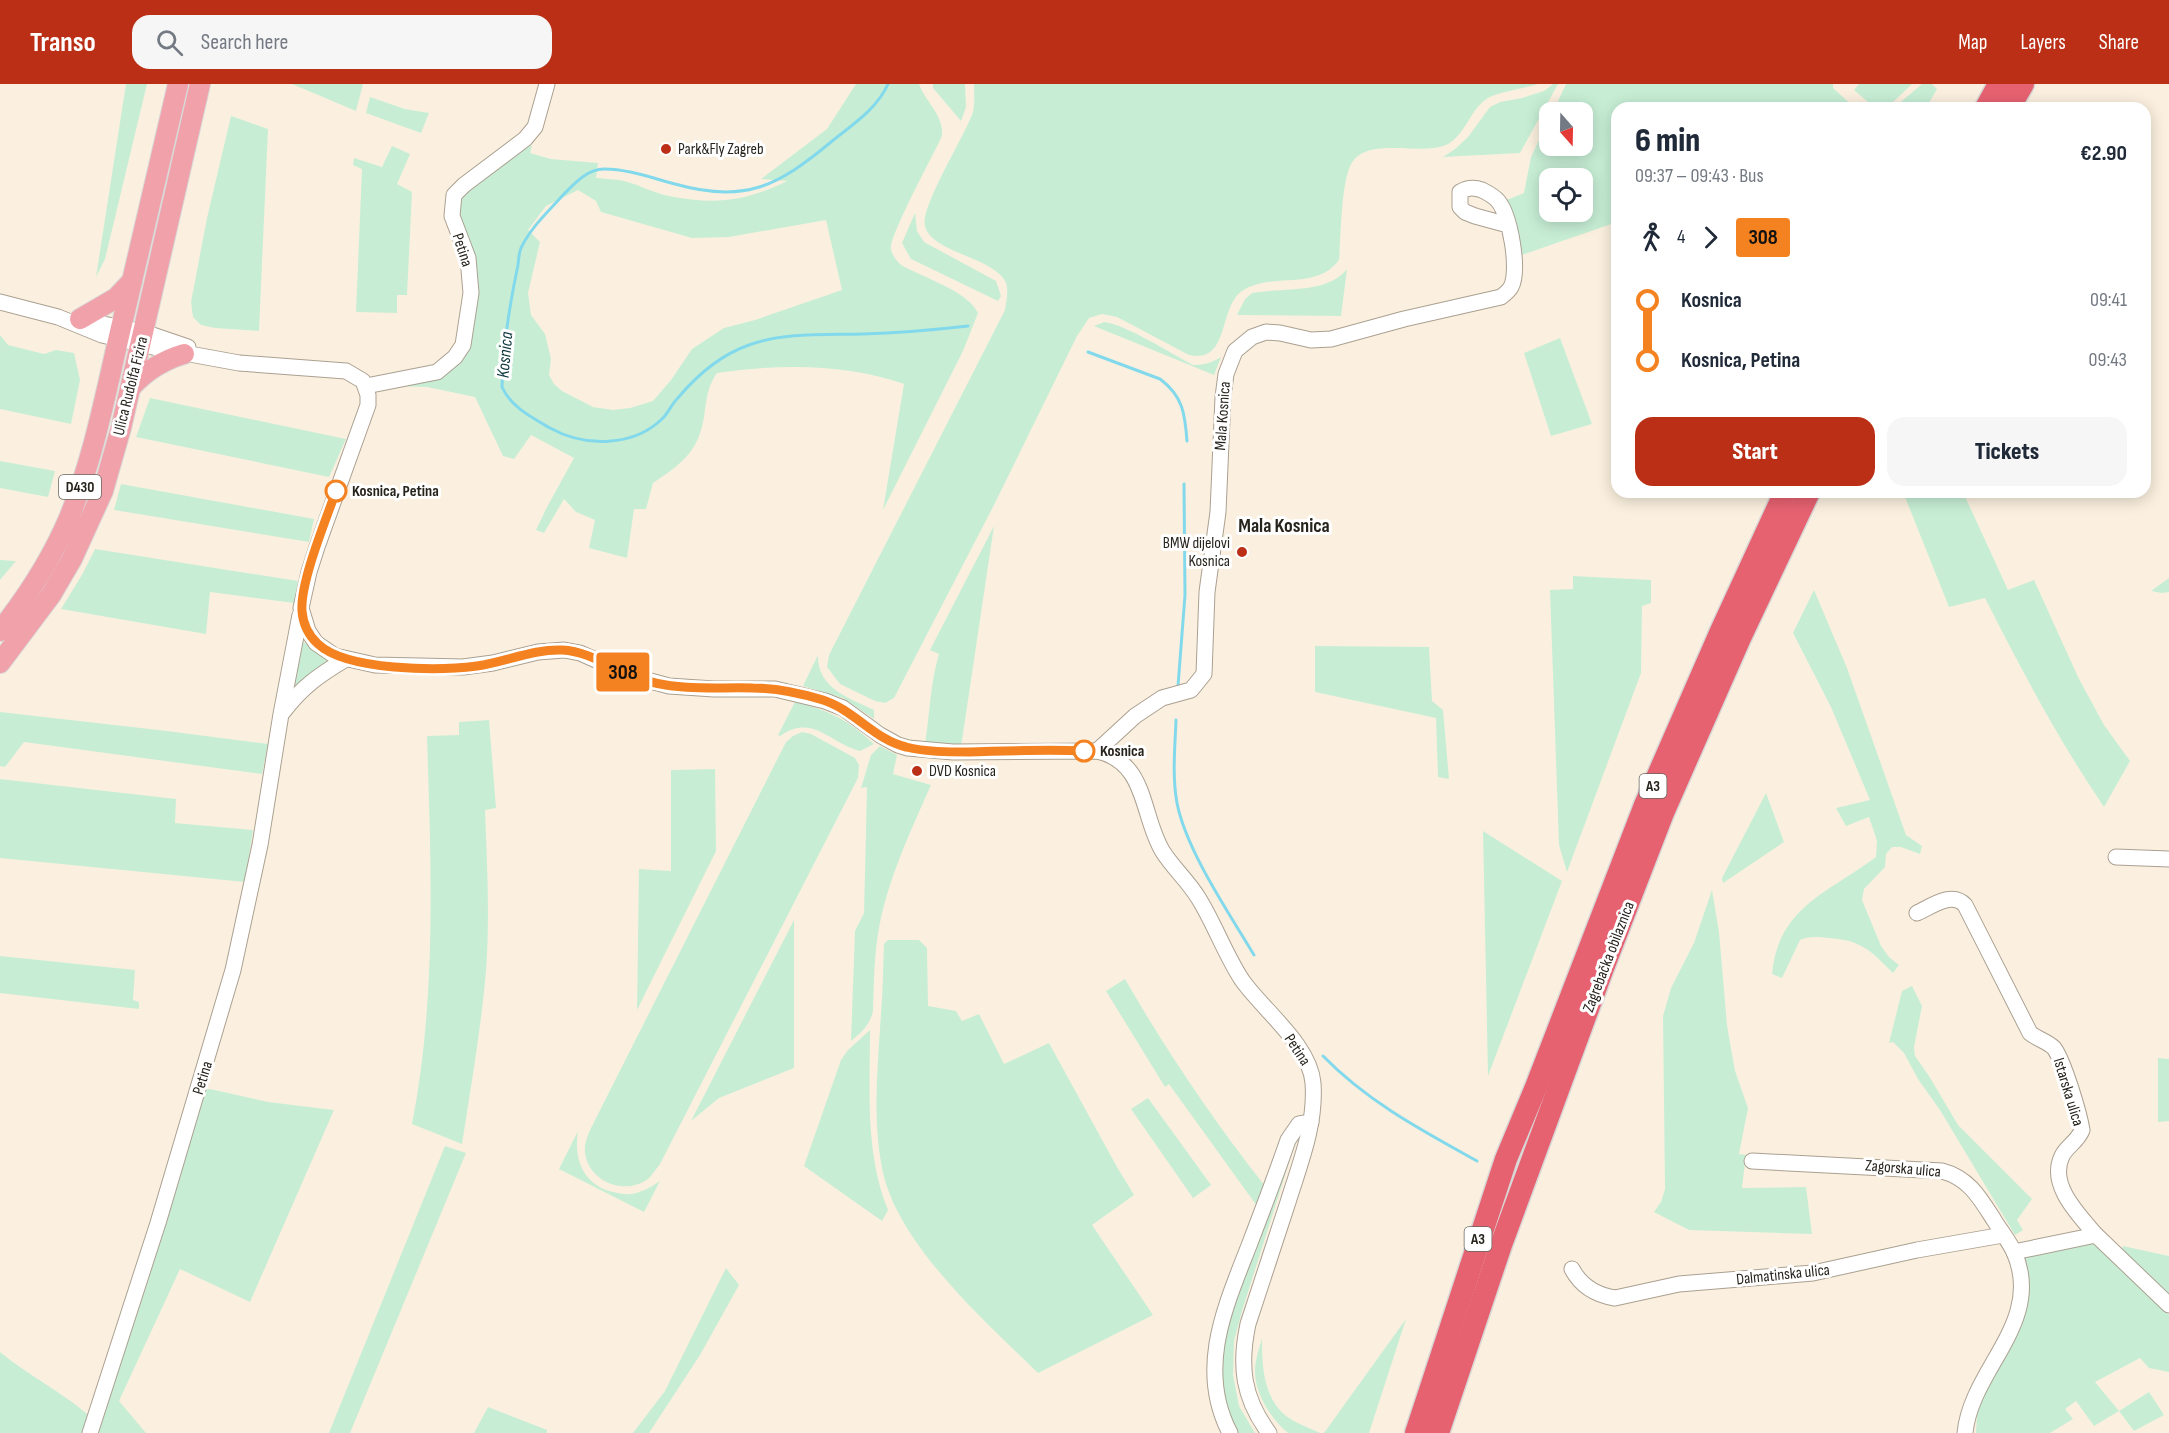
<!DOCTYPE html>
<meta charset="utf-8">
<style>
:root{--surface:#fff;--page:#f6f6f7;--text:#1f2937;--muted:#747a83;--accent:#bb2f16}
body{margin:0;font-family:"Sofia Sans Condensed",sans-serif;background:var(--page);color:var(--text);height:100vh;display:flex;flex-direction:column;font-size:22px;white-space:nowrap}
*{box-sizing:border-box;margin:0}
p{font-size:20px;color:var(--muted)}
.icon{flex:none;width:33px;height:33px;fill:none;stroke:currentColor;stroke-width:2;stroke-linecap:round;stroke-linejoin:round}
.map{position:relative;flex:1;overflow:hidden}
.drawer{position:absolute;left:1611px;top:18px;width:540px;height:396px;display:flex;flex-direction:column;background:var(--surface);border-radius:18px;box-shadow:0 3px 15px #0003}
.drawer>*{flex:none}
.badge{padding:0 12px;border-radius:4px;font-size:21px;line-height:39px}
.needle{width:39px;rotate:160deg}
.fabs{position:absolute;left:1539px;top:18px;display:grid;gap:12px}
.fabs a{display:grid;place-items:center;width:54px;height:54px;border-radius:12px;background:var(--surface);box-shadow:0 3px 15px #0003;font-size:30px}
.map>.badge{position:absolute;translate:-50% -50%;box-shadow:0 0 0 3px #fff}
.legs{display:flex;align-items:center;gap:9px;height:66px;padding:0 24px;font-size:20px}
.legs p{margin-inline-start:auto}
.head{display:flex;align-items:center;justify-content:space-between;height:102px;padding:0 24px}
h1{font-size:33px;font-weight:800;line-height:45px}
.button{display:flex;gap:12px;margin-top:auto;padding:12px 24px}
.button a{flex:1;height:69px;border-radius:18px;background:var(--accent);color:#fff;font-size:24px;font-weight:800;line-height:69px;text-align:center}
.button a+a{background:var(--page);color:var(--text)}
ul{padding:0 24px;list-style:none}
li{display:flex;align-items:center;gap:21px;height:60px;font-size:22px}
li i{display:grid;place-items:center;width:9px;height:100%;margin:0 8px;background:currentColor}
li i::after{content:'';width:15px;height:15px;margin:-8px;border:4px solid;border-radius:50%;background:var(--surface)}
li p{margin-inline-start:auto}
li:first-child i{background:linear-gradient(#0000 50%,currentColor 0)}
li:last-child i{background:linear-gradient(currentColor 50%,#0000 0)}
header{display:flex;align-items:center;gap:36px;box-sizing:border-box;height:84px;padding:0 30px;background:var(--accent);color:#fff}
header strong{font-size:28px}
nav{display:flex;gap:33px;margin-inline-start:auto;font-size:21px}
.search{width:420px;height:54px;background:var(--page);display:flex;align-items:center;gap:15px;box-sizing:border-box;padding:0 21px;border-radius:18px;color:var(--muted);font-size:22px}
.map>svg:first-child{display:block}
.green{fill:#c7eed5;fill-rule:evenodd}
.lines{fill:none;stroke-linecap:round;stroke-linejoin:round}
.stream{stroke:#83d9ec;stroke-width:3}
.minor-casing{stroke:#aba091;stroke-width:17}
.major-casing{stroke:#d8d7d6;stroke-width:22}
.highway-casing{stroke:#d8d7d6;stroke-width:25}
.minor{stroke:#fff;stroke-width:15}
.major{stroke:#f1a1aa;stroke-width:20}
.highway{stroke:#e76271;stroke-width:22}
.line-1-casing{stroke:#fff;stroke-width:14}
.line-1{stroke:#f58220;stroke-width:9}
.poi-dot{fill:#bb2f16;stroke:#fefffe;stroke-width:2}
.stop-1-dot{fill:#fff;stroke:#f58220;stroke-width:3}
.labels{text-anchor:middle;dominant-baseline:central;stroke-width:6;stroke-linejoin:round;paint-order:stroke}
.shield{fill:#fefffe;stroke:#686560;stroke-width:1.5}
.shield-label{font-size:15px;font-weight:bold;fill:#27231d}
.poi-label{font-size:16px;fill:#27231d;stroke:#fefffe;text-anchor:start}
.street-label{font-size:16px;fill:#27231d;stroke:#fefffe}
.stop-label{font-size:16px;font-weight:bold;fill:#27231d;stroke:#fefffe;text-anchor:start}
.water-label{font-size:18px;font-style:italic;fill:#0f3840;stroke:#fefffe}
.quarter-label{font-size:20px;font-weight:bold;fill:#27231d;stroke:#fefffe}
</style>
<header>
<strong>Transo</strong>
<div class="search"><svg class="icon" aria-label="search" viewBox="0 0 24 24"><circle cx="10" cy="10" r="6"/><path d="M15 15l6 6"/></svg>Search here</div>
<nav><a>Map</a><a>Layers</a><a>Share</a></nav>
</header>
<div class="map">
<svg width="2169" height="1349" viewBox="0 0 2169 1349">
<rect width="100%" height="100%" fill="#fbf0df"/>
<!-- green -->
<g class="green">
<path d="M 126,0 L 147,0 L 105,175 L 96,193 Z"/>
<path d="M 292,0 L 363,0 L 356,27 Z"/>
<path d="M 856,0 L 919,0 C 926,19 944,31 942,52 C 934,70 889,152 891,165 C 892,171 896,176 901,181 C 922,193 968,207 978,229 L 963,267 L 883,426 L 904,300 C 845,279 778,280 717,289 C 702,310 708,331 699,352 C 691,374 671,387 653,399 L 646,425 L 634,425 L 627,474 L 589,464 L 595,436 L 576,428 L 564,415 L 544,449 L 536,446 L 547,423 L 574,374 L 531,351 L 514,375 L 503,372 L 475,313 L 427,303 L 393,302 L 420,297 L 470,249 L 458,140 L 458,113 L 527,61 L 532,62 L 530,69 L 551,75 L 598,79 L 596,94 C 606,95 615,95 624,97 C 640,101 654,109 669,112 C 715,121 745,118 787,97 L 761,95 L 827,45 ZM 578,106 L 596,117 L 601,128 L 692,154 L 729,153 L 826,136 L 842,206 L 755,236 L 724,244 L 692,265 L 671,296 L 653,317 L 630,324 L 613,326 L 593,323 L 562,307 L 554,300 L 549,291 L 551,275 L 545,250 L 531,231 L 528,209 L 540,158 L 528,146 L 546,122 Z"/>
<path d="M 933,0 L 965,0 L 966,23 L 961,37 L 933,4 Z"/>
<path d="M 974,0 L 1538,0 C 1524,5 1495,8 1485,16 C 1469,28 1465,52 1446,61 C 1432,67 1412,64 1396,64 C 1381,64 1363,64 1353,77 C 1341,92 1341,154 1339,176 C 1316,208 1271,187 1242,207 C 1218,224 1230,280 1189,271 L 1117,233 L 1102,230 L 1089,234 L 1077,252 L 994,421 L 894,614 L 885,619 L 875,617 L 840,600 L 827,583 L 829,571 L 1005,226 C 1006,217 1009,208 1006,199 C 995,173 931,169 925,142 C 920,123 965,52 973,28 C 975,19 974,9 974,0 Z"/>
<path d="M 1553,0 L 1558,0 L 1520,69 L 1443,73 L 1455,65 L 1468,53 L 1490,23 L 1500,18 L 1522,14 L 1544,7 Z"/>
<path d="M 1566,0 L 1833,0 L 1833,4 L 1855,24 L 1617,24 L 1617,138 L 1519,172 L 1504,117 L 1524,109 L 1531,73 L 1549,35 L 1550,62 L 1582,62 L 1582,28 L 1553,28 ZM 1550,94 L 1582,94 L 1582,128 L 1550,128 Z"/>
<path d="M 1859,0 L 1912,0 L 1893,18 L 1896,22 L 1922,0 L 1932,0 L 1937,5 L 1926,24 L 1875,24 L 1854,6 Z"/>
<path d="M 370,13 L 405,25 L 429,29 L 421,49 L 366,29 Z"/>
<path d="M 231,32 L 268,45 L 259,247 L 215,244 L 201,241 L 193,233 L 191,218 L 207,134 Z"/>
<path d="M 392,62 L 410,70 L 397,100 L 412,108 L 407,211 L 397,211 L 397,229 L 356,228 L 362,85 L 353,81 L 354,74 L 382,83 Z"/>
<path d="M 915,129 L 917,147 L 924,158 L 996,197 L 1001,212 L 998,217 L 911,175 L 902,159 Z"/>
<path d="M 1347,185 L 1341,232 L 1237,231 L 1245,215 L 1252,209 C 1282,203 1326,211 1347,185 Z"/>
<path d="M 1104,238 C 1125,240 1172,270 1193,281 C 1204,281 1211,279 1221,273 L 1214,291 L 1094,242 Z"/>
<path d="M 0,251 L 8,261 L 44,270 L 56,266 L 74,269 L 80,296 L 71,340 L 0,325 Z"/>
<path d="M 1560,254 L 1592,340 L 1551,352 L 1524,269 Z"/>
<path d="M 150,314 L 346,355 L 329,393 L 136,353 Z"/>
<path d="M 0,377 L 55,387 L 48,413 L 0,404 Z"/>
<path d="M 121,400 L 314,435 L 309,458 L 114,426 Z"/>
<path d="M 1903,408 L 1963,408 L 2008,506 L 2034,496 L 2078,593 L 2104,641 L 2130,677 L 2104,723 C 2058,655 2022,587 1985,514 L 1949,523 Z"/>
<path d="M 994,442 L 961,663 L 925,660 C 930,629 930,600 939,570 L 930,566 Z"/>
<path d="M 95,465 L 298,497 L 294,519 L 210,508 L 206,550 L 61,525 L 83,489 Z"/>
<path d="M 0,476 L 16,477 L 0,496 Z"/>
<path d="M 1573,492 L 1651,496 L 1651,519 L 1642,522 L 1641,589 L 1567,788 L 1559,761 L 1550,506 L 1573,505 Z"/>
<path d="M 2169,494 L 2169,508 L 2162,509 L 2151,507 Z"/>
<path d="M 1814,506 L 1847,584 L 1906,751 L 1922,762 L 1920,770 L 1901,763 L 1892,763 L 1886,770 L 1885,783 L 1864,805 L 1862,816 L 1881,862 L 1889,873 L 1899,881 L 1893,889 C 1870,866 1861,856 1828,854 C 1818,853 1810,852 1800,856 L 1782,894 L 1772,890 C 1778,823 1828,809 1876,773 L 1877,757 L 1869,733 L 1846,742 L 1836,724 L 1870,716 L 1831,623 L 1793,549 Z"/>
<path d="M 302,557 L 334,578 L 295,602 L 292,601 Z"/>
<path d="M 1315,562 L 1429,563 L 1432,617 L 1443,626 L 1449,695 L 1438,693 L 1436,634 L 1315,608 Z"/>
<path d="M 818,571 C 817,604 849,614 874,626 L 874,635 L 843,614 L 803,602 Z"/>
<path d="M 795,618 C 828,626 849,636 874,660 L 860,667 C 829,659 813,629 780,652 L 778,651 Z"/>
<path d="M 0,628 L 167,647 L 268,660 L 262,690 L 24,658 L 5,683 L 0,682 Z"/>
<path d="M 489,636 L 496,724 L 485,726 C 487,779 490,833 486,887 C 481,945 471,1002 462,1060 L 412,1040 C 437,913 431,781 427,652 L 459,651 L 459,638 Z"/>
<path d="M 802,648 L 811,650 L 855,674 L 859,681 L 858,694 L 660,1080 C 656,1085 652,1091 648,1095 C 625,1112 589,1098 585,1069 C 584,1060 587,1054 590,1046 L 786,658 L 793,652 Z"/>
<path d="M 880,662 L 897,671 L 893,690 L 931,701 C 911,746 888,795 879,844 C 874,871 874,899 873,927 C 870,941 862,948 851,957 L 855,847 L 864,829 L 867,703 L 861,704 L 871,671 Z"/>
<path d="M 715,685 L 716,767 L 637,926 L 639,785 L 671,787 L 671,686 Z"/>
<path d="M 0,695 L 176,715 L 175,739 L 253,746 L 245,798 L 0,774 Z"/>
<path d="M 1766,709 L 1784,758 L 1723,799 L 1722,794 Z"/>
<path d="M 1483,747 L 1562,797 L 1488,992 Z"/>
<path d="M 1712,806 L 1719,848 L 1727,941 L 1735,987 L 1748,1024 L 1739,1070 L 1746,1071 L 1742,1104 L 1806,1103 L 1812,1150 L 1689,1146 L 1654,1128 L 1661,1118 L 1665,1105 L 1663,932 L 1671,904 L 1694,859 Z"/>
<path d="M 794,836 L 794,984 L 719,1014 L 691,1037 Z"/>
<path d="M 888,856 L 919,856 L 927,864 L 928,922 L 956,927 L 962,937 L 979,930 L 1004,980 L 1049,959 L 1117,1083 L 1134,1111 L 1092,1141 L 1153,1231 L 1038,1289 C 985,1237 896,1159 882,1084 C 872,1033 878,981 881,929 C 883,906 883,883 884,860 Z"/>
<path d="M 0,872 L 135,886 L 133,916 L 139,918 L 139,925 L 0,909 Z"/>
<path d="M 1125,895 C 1167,968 1213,1036 1265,1102 L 1257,1122 L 1169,1000 L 1165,1003 L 1106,907 Z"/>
<path d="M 1912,902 L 1922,922 L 1914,963 L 1915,972 L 1929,992 L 1958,1041 L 2032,1115 L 2017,1136 L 2023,1146 L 2015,1151 L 1940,1026 L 1918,995 L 1904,969 L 1893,958 L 1889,959 L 1902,907 Z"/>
<path d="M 870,946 C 870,1007 865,1069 888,1126 L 882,1137 L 804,1082 L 841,976 L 848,966 Z"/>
<path d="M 2158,974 L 2169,975 L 2169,1037 L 2158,1038 Z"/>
<path d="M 210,1005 L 268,1018 L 334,1026 L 250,1218 L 180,1185 L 119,1317 L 146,1349 L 0,1349 L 0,1268 C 30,1293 67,1310 96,1338 C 142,1231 172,1118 203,1006 Z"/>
<path d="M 1148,1014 L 1211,1101 L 1193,1114 L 1131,1025 Z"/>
<path d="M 578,1047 C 574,1072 581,1096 606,1106 C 614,1108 622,1111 630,1110 C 641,1109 651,1103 660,1097 L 644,1128 L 559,1085 Z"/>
<path d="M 1298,1050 L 1242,1227 L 1234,1257 L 1233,1291 L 1239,1322 L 1255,1349 L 1236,1349 C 1218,1304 1217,1280 1228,1234 Z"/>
<path d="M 445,1062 L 466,1069 L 350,1349 L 329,1349 Z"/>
<path d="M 2082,1157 L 2095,1160 L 2115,1176 L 2169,1231 L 2169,1288 L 2149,1284 L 2140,1274 L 2095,1298 L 2119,1327 L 2149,1308 L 2164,1331 L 2134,1347 L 2119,1327 L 2094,1342 L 2076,1317 L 2065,1325 L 2073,1335 L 2050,1349 L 1976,1349 L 1978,1315 L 2009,1260 L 2022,1175 L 2026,1170 Z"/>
<path d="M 2123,1162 L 2169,1172 L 2169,1217 L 2121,1167 Z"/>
<path d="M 726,1184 L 739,1201 L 700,1271 L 649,1349 L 633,1349 L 665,1307 Z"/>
<path d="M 1406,1235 L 1369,1349 L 1324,1349 Z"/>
<path d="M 1262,1254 C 1262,1282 1263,1313 1286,1332 C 1296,1339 1309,1344 1320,1349 L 1288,1349 C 1271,1335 1255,1310 1255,1287 C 1255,1276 1259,1265 1262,1254 Z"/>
<path d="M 488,1323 L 547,1346 L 547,1349 L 474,1349 Z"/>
</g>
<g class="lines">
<!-- stream -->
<g class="stream">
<path d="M 888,0 C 877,25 852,41 831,58 C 778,102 745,120 675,100 C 652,94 628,85 604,85 C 587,85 574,100 563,111 C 548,128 531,143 521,164 C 518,171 519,179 517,186 C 509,224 503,264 502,303 C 511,323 531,333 550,344 C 584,363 634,364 664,333 C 669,327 672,320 677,315 C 697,291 720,271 749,261 C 785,248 826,251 863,250 C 898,249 933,246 968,242"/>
<path d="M 1088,268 L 1160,295 C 1183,312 1185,330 1187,357"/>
<path d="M 1178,602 L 1185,511 L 1184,400"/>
<path d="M 1176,636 C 1175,663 1172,692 1177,719 C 1186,766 1229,829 1254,871"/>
<path d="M 1323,972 C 1368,1018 1421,1046 1477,1077"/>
</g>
<defs>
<g id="minor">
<path d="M 0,218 L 58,233 L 102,251 L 157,264 L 239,279 L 346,287 L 363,297 L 368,311 L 368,321 L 317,463 L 309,488 L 301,524 L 308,547 L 316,559 L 335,572 L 375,581 L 463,583 L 493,579 L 538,568 L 564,566 L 580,569 L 632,592 L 669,602 L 714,605 L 775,605 L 825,617 L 843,624 L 880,651 L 898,661 L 908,664 L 953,668 L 1097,667 C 1148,678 1141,733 1163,768 C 1174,785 1189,798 1199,815 C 1215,841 1225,870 1242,896 C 1263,926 1310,961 1313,999 C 1316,1039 1301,1077 1289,1115 C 1275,1157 1262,1198 1248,1240 C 1239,1282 1243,1314 1269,1349"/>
<path d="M 78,235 L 144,248 L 188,263"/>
<path d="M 366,302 L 437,288 L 455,273 L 463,261 L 471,209 L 468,174 L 452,132 L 454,111 L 464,101 L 525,55 L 535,43 L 547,0"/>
<path d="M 283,628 C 302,603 319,591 346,575"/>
<path d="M 1097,667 L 1135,632 L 1162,614 L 1191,606 L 1204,590 L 1207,508 L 1218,428 L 1223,313 L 1226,290 L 1235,267 L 1252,253 L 1266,248 L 1280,249 L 1311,256 L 1331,255 L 1404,235 L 1501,213 C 1505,210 1509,207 1511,203 C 1520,186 1510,131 1498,117 C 1494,112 1488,109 1482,106 C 1474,103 1468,103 1460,108 L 1460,123 L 1465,128 L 1475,132 L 1508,141"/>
<path d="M 2116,773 L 2169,775"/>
<path d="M 1917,829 C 1932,822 1952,807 1965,821 L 2030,949 C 2037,955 2047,957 2054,964 C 2064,978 2079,1028 2082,1046 C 2078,1057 2067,1062 2062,1072 C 2048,1101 2079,1131 2096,1151"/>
<path d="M 1752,1077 L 1942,1087 C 1969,1094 1980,1114 1994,1136 C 2000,1146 2009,1157 2014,1168 C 2045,1238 1971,1285 1965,1349"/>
<path d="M 2014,1168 L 2096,1151 L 2169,1221"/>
<path d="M 1572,1185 C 1581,1202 1596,1211 1615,1214 L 1679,1200 L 1813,1189 L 1917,1166 L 2003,1151"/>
<path d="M 90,1349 L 158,1139 L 233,886 L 260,761 L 281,630 L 300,531"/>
<path d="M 1230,1349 C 1196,1284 1226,1221 1250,1159 C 1263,1125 1276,1091 1288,1056 L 1299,1040 L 1311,1038"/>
</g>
<g id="major">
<path d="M 80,235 L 116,214 L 132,197"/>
<path d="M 131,303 C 146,287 163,276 184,270"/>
<path d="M 0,547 C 27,513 52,474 69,434 C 96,368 108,296 125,227 C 143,151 160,76 178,0"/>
<path d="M 0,579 L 51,511 L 72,475 L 103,407 L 121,344 L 200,0"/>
</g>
<g id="highway">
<path d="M 1986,24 L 1999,0"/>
<path d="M 2009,24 L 2023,0"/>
<path d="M 1416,1349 L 1506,1075 L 1536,1003 L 1645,721 L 1721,547 L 1785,408"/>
<path d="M 1438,1349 L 1501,1161 L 1603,884 L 1663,729 L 1740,554 L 1809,408"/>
</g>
</defs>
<!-- minor casing -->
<use href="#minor" class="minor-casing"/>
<!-- major casing -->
<use href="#major" class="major-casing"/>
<!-- highway casing -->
<use href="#highway" class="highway-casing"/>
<!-- minor -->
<use href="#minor" class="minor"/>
<!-- major -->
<use href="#major" class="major"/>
<!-- highway -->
<use href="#highway" class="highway"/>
</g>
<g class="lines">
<defs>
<path id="line-1" d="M 336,407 C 326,436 300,498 302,527 C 303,540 308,551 318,560 C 347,587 439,587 477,582 C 506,578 533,565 562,566 C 586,567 607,581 629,591 C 641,596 654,599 666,601 C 695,606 724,603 753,604 C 777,604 800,609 823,616 C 854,626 875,656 906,663 C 926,668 948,668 969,668 C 1007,667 1046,665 1084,667"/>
</defs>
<!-- line-1 casing -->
<use href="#line-1" class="line-1-casing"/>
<!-- line-1 -->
<use href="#line-1" class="line-1"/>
</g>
<!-- markers -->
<g class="poi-dot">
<circle cx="666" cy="65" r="6"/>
<circle cx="1242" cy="468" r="6"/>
<circle cx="917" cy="687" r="6"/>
</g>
<g class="stop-1-dot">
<circle cx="336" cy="407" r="10"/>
<circle cx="1084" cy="667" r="10"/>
</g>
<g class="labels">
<!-- shield labels -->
<g class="shield">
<rect x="59" y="391" width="42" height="24" rx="4.5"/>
<rect x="1639.5" y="690" width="27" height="24" rx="4.5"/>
<rect x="1464.5" y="1143" width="27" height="24" rx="4.5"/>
</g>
<g class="shield-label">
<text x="80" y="403">D430</text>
<text x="1653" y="702">A3</text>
<text x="1478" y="1155">A3</text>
</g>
<!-- poi labels -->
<g class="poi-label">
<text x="678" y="65">Park&amp;Fly Zagreb</text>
<text x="1230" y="459" text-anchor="end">BMW dijelovi<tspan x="1230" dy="18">Kosnica</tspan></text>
<text x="929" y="687">DVD Kosnica</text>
</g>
<!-- street labels -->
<g class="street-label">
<text transform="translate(462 166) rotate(72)">Petina</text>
<text transform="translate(131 302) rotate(-76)">Ulica Rudolfa Fizira</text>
<text transform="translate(1223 332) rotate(-86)">Mala Kosnica</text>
<text transform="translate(1609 873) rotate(-69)">Zagrebačka obilaznica</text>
<text transform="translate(1297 966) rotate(57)">Petina</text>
<text transform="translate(203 994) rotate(-73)">Petina</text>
<text transform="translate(2068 1008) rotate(73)">Istarska ulica</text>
<text transform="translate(1903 1085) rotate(5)">Zagorska ulica</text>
<text transform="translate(1783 1191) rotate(-6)">Dalmatinska ulica</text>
</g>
<!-- stop labels -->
<g class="stop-label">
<text x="352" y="407">Kosnica, Petina</text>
<text x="1100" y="667">Kosnica</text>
</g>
<!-- water labels -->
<g class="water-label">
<text transform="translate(505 271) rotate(-85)">Kosnica</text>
</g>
<!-- quarter labels -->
<g class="quarter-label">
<text x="1284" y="442">Mala Kosnica</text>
</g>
</g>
</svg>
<div class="fabs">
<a><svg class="needle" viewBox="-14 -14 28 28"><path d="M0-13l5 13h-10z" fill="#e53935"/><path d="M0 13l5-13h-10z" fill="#747a83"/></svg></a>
<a><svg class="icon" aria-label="locate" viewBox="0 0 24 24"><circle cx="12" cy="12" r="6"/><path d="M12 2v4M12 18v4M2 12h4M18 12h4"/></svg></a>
</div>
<b class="badge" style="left:623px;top:588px;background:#f58220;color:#111">308</b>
<section class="drawer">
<div class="head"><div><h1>6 min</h1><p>09:37 – 09:43 · Bus</p></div><b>€2.90</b></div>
<div class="legs"><svg class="icon" aria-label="walk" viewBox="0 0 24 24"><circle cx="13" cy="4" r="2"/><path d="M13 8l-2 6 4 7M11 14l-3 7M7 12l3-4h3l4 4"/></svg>4<svg class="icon" aria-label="forward" viewBox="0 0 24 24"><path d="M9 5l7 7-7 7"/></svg><b class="badge" style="background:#f58220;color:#111">308</b></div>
<ul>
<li><i style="color:#f58220"></i><b>Kosnica</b><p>09:41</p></li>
<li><i style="color:#f58220"></i><b>Kosnica, Petina</b><p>09:43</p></li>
</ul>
<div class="button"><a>Start</a><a>Tickets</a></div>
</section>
</div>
